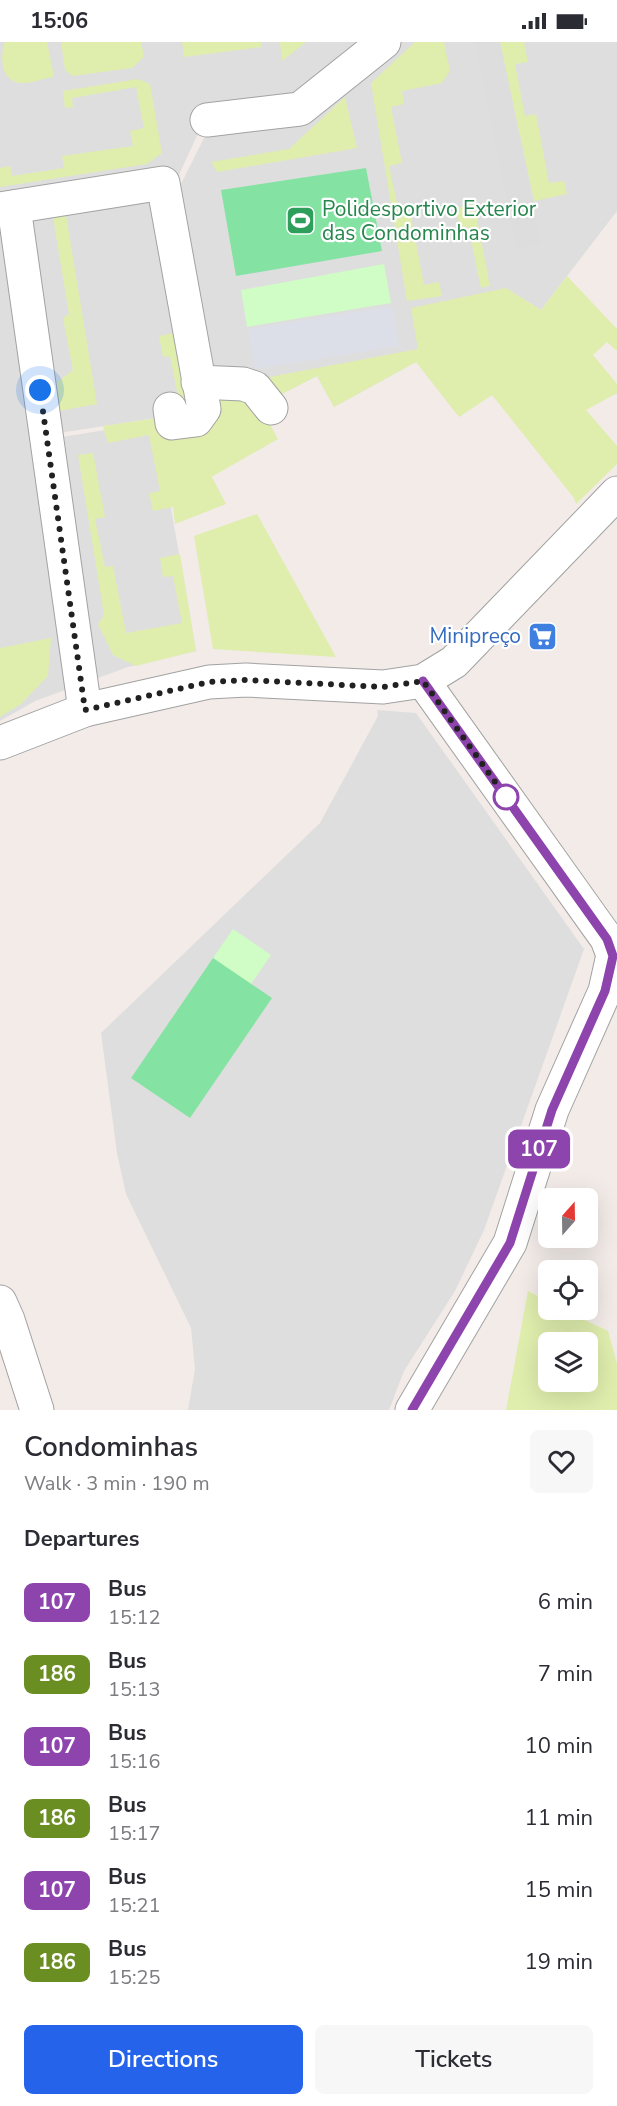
<!DOCTYPE html>
<meta charset="utf-8">
<style>
:root{--surface:#fff;--page:#f7f7f7;--text:#2b2b33;--muted:#7c7c81;--accent:#2563eb}
body{margin:0;font-family:"Nunito Sans",sans-serif;background:var(--page);color:var(--text);height:100vh;display:flex;flex-direction:column;font-size:22px;white-space:nowrap}
*{box-sizing:border-box;margin:0}
p{font-size:20px;color:var(--muted)}
.icon{flex:none;width:33px;height:33px;fill:none;stroke:currentColor;stroke-width:2;stroke-linecap:round;stroke-linejoin:round}
.map{position:relative;height:1368px;overflow:hidden}
.side{display:flex;flex-direction:column;background:var(--surface);flex:1}
.side>*{flex:none}
.badge{padding:0 12px;border-radius:9px;font-size:21px;line-height:39px}
.needle{width:39px;rotate:20deg}
.buttons{position:absolute;left:538px;top:1146px;display:grid;gap:12px}
.buttons a{display:grid;place-items:center;width:60px;height:60px;border-radius:9px;background:var(--surface);box-shadow:0 6px 24px #0002;font-size:30px}
.you{position:absolute;width:30px;height:30px;margin:-15px;border:4px solid #fff;border-radius:50%;background:#1a73e8;box-shadow:0 0 0 9px #1a73e833}
.map>.badge{position:absolute;translate:-50% -50%;box-shadow:0 0 0 3px #fff}
h2{padding:0 24px;font-size:22px;line-height:54px}
.round{display:grid;place-items:center;flex:none;width:63px;height:63px;border-radius:9px;background:var(--page)}
.head{display:flex;align-items:center;justify-content:space-between;height:102px;padding:0 24px}
h1{font-size:28px;font-weight:600;line-height:45px}
.primary-button{display:flex;gap:12px;margin-top:auto;padding:12px 24px}
.primary-button a{flex:1;height:69px;border-radius:9px;background:var(--accent);color:#fff;font-size:24px;font-weight:600;line-height:69px;text-align:center}
.primary-button a+a{background:var(--page);color:var(--text)}
ul{padding:0;list-style:none}
li{display:flex;align-items:center;gap:18px;height:72px;padding:0 24px}
li div{flex:1}
li b{display:block;font-size:22px}
li em{font-style:normal}
li .badge{min-width:66px;font-weight:700;text-align:center}
.status{display:flex;justify-content:space-between;align-items:center;height:42px;padding:0 30px;background:var(--surface);direction:ltr}
.status svg{height:16px;fill:currentColor}
.map>svg:first-child{display:block}
.residential{fill:#dfdede}
.grass{fill:#dfedad;fill-rule:evenodd}
.park{fill:#d0fcc5}
.pitch{fill:#84e3a2}
.parking{fill:#ddd}
.plaza{fill:#dcdfe8}
.lines{fill:none;stroke-linecap:round;stroke-linejoin:round}
.minor-casing{stroke:#a2a2a2;stroke-width:35}
.minor{stroke:#fff;stroke-width:33}
.line-casing{stroke:#fff;stroke-width:14}
.line{stroke:#8e44ad;stroke-width:9}
.walk{stroke:#212121;stroke-width:6;stroke-dasharray:0 10.8}
.stop-dot{fill:#fff;stroke:#8e44ad;stroke-width:3}
.labels{text-anchor:middle;dominant-baseline:central;stroke-width:4.5;stroke-linejoin:round;paint-order:stroke}
.leisure-label{font-size:21px;fill:#27864d;stroke:#fff;text-anchor:start}
.shop-label{font-size:21px;fill:#366cbe;stroke:#fff;text-anchor:end}
</style>
<div class="status"><b>15:06</b><svg viewBox="0 0 49 12"><path d="M0 12V9h3v3zM5 12V6h3v6zM10 12V3h3v9zM15 12V0h3v12zM26 1h20v11H26zM47 4h2v5h-2z"/></svg></div>
<div class="map">
<svg width="617" height="1368" viewBox="0 0 617 1368">
<rect width="100%" height="100%" fill="#f2ebe8"/>
<!-- residential -->
<g class="residential">
<path d="M 0,0 L 378,0 L 299,63 L 206,74 L 178,135 L 8,162 L 43,398 L 156,380 L 196,609 L 128,625 L 35,659 L 0,679 Z"/>
<path d="M 396,0 L 617,0 L 617,169 L 541,268 L 527,259 L 334,365 L 317,334 L 270,358 L 53,392 L 22,170 L 181,142 L 209,86 L 304,72 Z"/>
<path d="M 377,668 L 416,671 L 584,907 L 484,1188 L 455,1249 L 404,1329 L 389,1368 L 188,1368 L 195,1327 L 191,1286 L 126,1152 L 117,1111 L 101,991 L 320,781 L 378,674 Z"/>
</g>
<!-- grass -->
<g class="grass">
<path d="M 5,0 L 47,0 L 54,35 C 44,36 30,42 20,41 C 0,38 0,14 5,0 Z"/>
<path d="M 61,0 L 141,0 L 144,15 L 132,26 L 73,34 L 65,28 Z"/>
<path d="M 182,0 L 261,0 L 262,5 L 184,15 Z"/>
<path d="M 280,0 L 306,0 L 282,19 Z"/>
<path d="M 415,0 L 444,0 L 450,29 L 442,41 L 402,49 L 404,62 L 391,65 L 402,121 L 389,124 L 400,175 L 411,174 L 424,243 L 439,240 L 442,254 L 407,259 L 371,41 Z"/>
<path d="M 500,0 L 524,0 L 528,20 L 515,22 L 525,74 L 536,72 L 549,141 L 564,139 L 567,152 L 534,159 Z"/>
<path d="M 138,37 L 150,42 L 162,111 L 147,122 L 0,145 L 0,126 L 10,124 L 12,134 L 64,126 L 62,114 L 133,104 L 130,89 L 144,86 L 136,45 L 72,56 L 73,65 L 65,66 L 63,49 Z"/>
<path d="M 345,55 L 357,106 L 217,130 L 211,120 L 289,107 Z"/>
<path d="M 474,162 L 490,244 L 481,246 L 468,184 L 460,186 L 456,166 Z"/>
<path d="M 65,167 L 97,362 L 59,369 L 56,341 L 73,328 L 63,276 L 69,272 L 52,169 Z"/>
<path d="M 567,234 L 617,287 L 617,309 L 607,300 L 593,313 L 617,342 L 617,351 L 586,368 L 617,404 L 617,422 L 576,462 L 574,456 L 492,353 L 459,375 L 416,320 L 334,365 L 317,334 L 270,358 L 259,337 L 418,307 L 411,266 L 506,246 L 541,268 Z"/>
<path d="M 174,291 L 187,358 L 179,359 L 170,314 L 163,315 L 159,294 Z"/>
<path d="M 241,351 L 263,370 L 278,397 L 213,434 L 211,433 L 226,462 L 175,482 L 173,465 L 153,469 L 149,451 L 160,449 L 149,393 L 108,401 L 103,384 L 157,376 L 209,356 Z"/>
<path d="M 93,411 L 105,475 L 95,477 L 105,525 L 113,524 L 126,591 L 182,581 L 173,534 L 163,535 L 160,516 L 180,512 L 196,609 L 136,624 L 113,613 L 98,582 L 104,573 L 78,413 Z"/>
<path d="M 257,472 L 336,615 L 213,607 L 194,494 Z"/>
<path d="M 51,596 L 48,634 L 21,662 L 0,675 L 0,606 Z"/>
<path d="M 528,1249 L 549,1260 L 549,1268 L 564,1268 L 608,1289 L 617,1322 L 617,1368 L 506,1368 ZM 549,1300 L 588,1300 L 588,1340 L 549,1340 Z"/>
</g>
<!-- park -->
<g class="park">
<path d="M 384,222 L 391,261 L 247,285 L 241,248 Z"/>
<path d="M 233,887 L 271,913 L 251,942 L 213,916 Z"/>
</g>
<!-- pitch -->
<g class="pitch">
<path d="M 366,126 L 382,209 L 236,234 L 221,148 Z"/>
<path d="M 213,916 L 272,956 L 190,1076 L 131,1036 Z"/>
</g>
<!-- parking -->
<path class="parking" d="M 475,0 L 500,0 L 541,202 L 516,206 Z"/>
<!-- plaza -->
<path class="plaza" d="M 392,264 L 399,304 L 255,327 L 248,287 Z"/>
<g class="lines">
<defs>
<g id="minor">
<path d="M 207,78 L 300,67 L 384,0"/>
<path d="M 14,165 L 85,668"/>
<path d="M 0,167 L 163,141 L 204,367 L 196,378 L 172,381 L 170,367"/>
<path d="M 198,340 L 243,342 L 255,346 L 271,366"/>
<path d="M 0,701 L 85,668 L 209,640 L 246,638 L 383,645 L 423,639 L 454,620 L 617,451"/>
<path d="M 0,1260 L 8,1278 L 37,1368"/>
<path d="M 412,1368 L 510,1201 L 552,1068 L 605,949 L 613,913 L 607,897 L 423,639"/>
</g>
</defs>
<!-- minor casing -->
<use href="#minor" class="minor-casing"/>
<!-- minor -->
<use href="#minor" class="minor"/>
</g>
<g class="lines">
<defs>
<path id="line" d="M 412,1368 L 510,1201 L 552,1068 L 605,949 L 613,914 L 607,897 L 423,639"/>
</defs>
<!-- line casing -->
<use href="#line" class="line-casing"/>
<!-- line -->
<use href="#line" class="line"/>
<!-- walk -->
<path class="walk" d="M 40,348 L 85,668 L 209,640 L 246,638 L 383,645 L 423,639 L 508,758 L 506,755"/>
</g>
<!-- icons -->
<defs>
<symbol id="stadium-square" viewBox="-11 -11 22 22"><rect x="-9" y="-9" width="18" height="18" rx="4" fill="#2e9e5b" stroke="#fff"/><path d="M0-5a6.5 5 0 1 0 0 10a6.5 5 0 1 0 0-10ZM-3.5-1.8h7v3.6h-7Z" fill="#fff"/></symbol>
<symbol id="supermarket-square" viewBox="-11 -11 22 22"><rect x="-9" y="-9" width="18" height="18" rx="4" fill="#3f7fe0" stroke="#fff"/><path d="M-6-5.5h2.5l.6 2H6L4.5 2H-2.5L-4.4-4H-6ZM-1.5 3.2a1.3 1.3 0 1 0 .1 0ZM3 3.2a1.3 1.3 0 1 0 .1 0Z" fill="#fff"/></symbol>
</defs>
<g fill-rule="evenodd">
<use href="#stadium-square" x="284" y="162" width="33" height="33"/>
<use href="#supermarket-square" x="526" y="578" width="33" height="33"/>
</g>
<!-- markers -->
<circle class="stop-dot" cx="506" cy="755" r="12"/>
<g class="labels">
<!-- leisure labels -->
<g class="leisure-label">
<text x="322" y="167">Polidesportivo Exterior<tspan x="322" dy="24">das Condominhas</tspan></text>
</g>
<!-- shop labels -->
<g class="shop-label">
<text x="521" y="594">Minipreço</text>
</g>
</g>
</svg>
<div class="buttons">
<a><svg class="needle" viewBox="-14 -14 28 28"><path d="M0-13l5 13h-10z" fill="#e53935"/><path d="M0 13l5-13h-10z" fill="#7c7c81"/></svg></a>
<a><svg class="icon" aria-label="locate" viewBox="0 0 24 24"><circle cx="12" cy="12" r="6"/><path d="M12 2v4M12 18v4M2 12h4M18 12h4"/></svg></a>
<a><svg class="icon" aria-label="layers" viewBox="0 0 24 24"><path d="M12 4l9 5-9 5-9-5zM3 14l9 5 9-5"/></svg></a>
</div>
<div class="you" style="left:40px;top:348px"></div>
<b class="badge" style="left:539px;top:1107px;background:#8e44ad;color:#fff">107</b>
</div>
<section class="side">
<div class="head"><div><h1>Condominhas</h1><p>Walk · 3 min · 190 m</p></div><a class="round"><svg class="icon" aria-label="heart" viewBox="0 0 24 24"><path d="M12 20l-8-8c-3-5 5-10 8-4 3-6 11-1 8 4z"/></svg></a></div>
<h2>Departures</h2>
<ul>
<li><span class="badge" style="background:#8e44ad;color:#fff">107</span><div><b>Bus</b><p>15:12</p></div><em>6 min</em></li>
<li><span class="badge" style="background:#6b8e23;color:#fff">186</span><div><b>Bus</b><p>15:13</p></div><em>7 min</em></li>
<li><span class="badge" style="background:#8e44ad;color:#fff">107</span><div><b>Bus</b><p>15:16</p></div><em>10 min</em></li>
<li><span class="badge" style="background:#6b8e23;color:#fff">186</span><div><b>Bus</b><p>15:17</p></div><em>11 min</em></li>
<li><span class="badge" style="background:#8e44ad;color:#fff">107</span><div><b>Bus</b><p>15:21</p></div><em>15 min</em></li>
<li><span class="badge" style="background:#6b8e23;color:#fff">186</span><div><b>Bus</b><p>15:25</p></div><em>19 min</em></li>
</ul>
<div class="primary-button"><a>Directions</a><a>Tickets</a></div>
</section>
